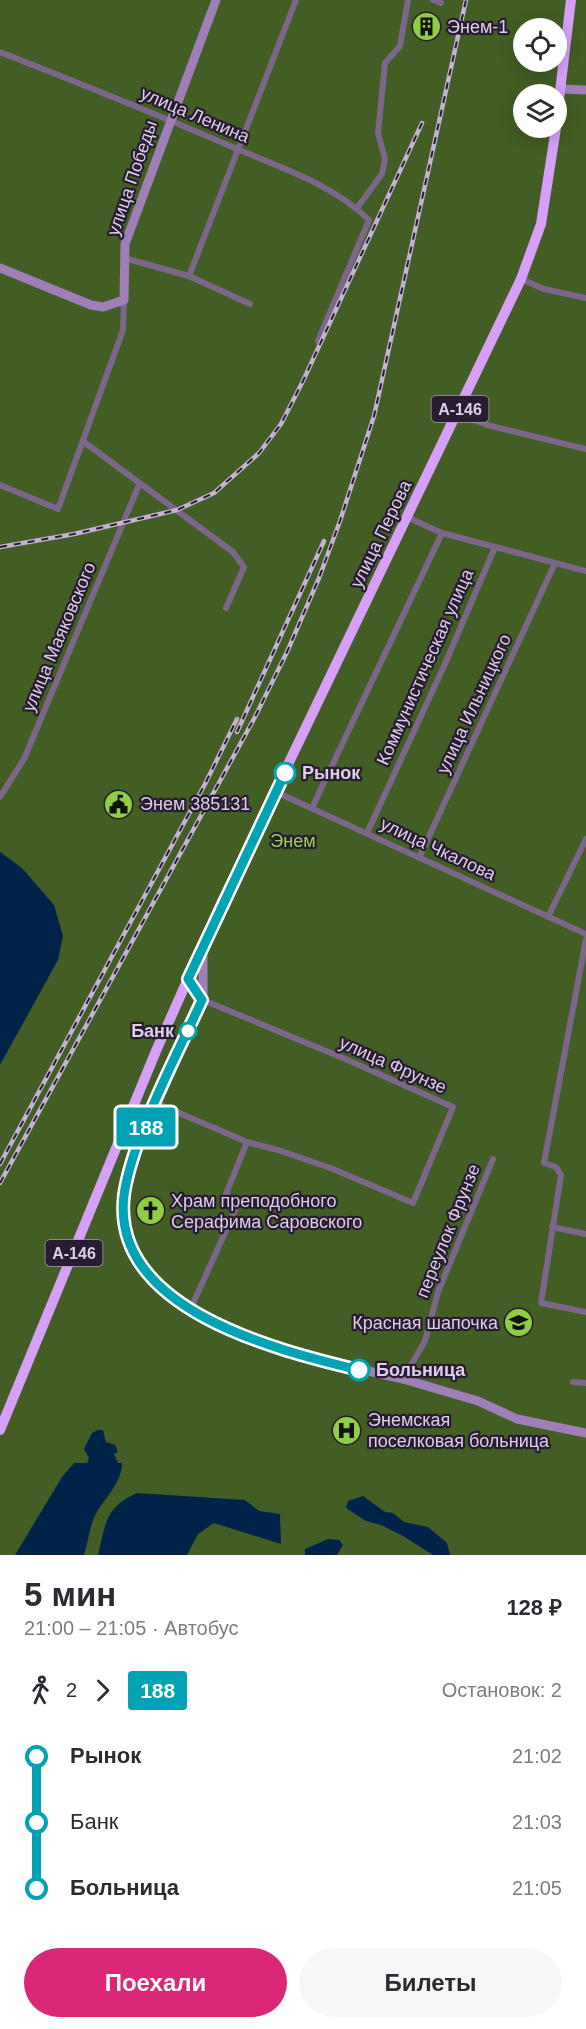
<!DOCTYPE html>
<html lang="ru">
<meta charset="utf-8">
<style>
:root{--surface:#fff;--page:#f7f7f7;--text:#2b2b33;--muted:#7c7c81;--accent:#db2777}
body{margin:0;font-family:Arial,sans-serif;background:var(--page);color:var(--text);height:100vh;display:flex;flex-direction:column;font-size:22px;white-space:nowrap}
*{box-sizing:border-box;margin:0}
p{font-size:20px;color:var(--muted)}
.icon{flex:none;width:33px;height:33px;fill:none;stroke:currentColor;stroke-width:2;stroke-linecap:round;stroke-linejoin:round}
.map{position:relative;height:1555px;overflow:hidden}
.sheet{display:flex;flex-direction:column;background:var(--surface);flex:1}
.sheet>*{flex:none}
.badge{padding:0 12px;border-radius:4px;font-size:21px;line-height:39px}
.buttons{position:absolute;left:513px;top:18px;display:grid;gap:12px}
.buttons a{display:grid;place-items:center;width:54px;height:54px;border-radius:50%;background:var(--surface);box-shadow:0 3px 15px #0003;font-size:30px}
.map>.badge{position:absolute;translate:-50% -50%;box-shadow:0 0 0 3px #fff}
.legs{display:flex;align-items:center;gap:9px;height:66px;padding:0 24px;font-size:20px}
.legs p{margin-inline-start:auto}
.head{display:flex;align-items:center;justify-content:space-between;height:102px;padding:0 24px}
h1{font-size:33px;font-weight:700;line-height:45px}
.button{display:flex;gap:12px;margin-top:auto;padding:12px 24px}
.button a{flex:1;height:69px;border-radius:36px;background:var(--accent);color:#fff;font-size:24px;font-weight:700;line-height:69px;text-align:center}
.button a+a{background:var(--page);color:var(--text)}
ul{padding:0 24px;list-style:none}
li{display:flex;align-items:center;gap:21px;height:66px;font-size:22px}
li i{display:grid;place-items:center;width:9px;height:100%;margin:0 8px;background:currentColor}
li i::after{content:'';width:15px;height:15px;margin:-8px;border:4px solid;border-radius:50%;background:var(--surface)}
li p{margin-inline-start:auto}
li:first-child i{background:linear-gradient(#0000 50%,currentColor 0)}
li:last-child i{background:linear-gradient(currentColor 50%,#0000 0)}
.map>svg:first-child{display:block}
.green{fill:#425e24;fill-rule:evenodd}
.water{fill:#002449}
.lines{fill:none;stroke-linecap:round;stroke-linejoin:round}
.street{stroke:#7c678b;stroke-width:6}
.secondary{stroke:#a07fb8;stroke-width:9}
.highway{stroke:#d6a0f9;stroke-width:10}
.rail-casing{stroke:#c5b3d2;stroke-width:4.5}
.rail{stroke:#281c30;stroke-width:2;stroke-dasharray:7;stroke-linecap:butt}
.line-1-casing{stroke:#fff;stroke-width:14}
.line-1{stroke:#00a3b4;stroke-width:9}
.stop-1-dot{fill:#fff;stroke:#00a3b4;stroke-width:3}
.labels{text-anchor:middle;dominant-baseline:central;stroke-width:4.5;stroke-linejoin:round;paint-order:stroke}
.shield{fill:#281c30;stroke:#a799b2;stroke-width:1.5}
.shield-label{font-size:16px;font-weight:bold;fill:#deceea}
.poi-label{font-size:18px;fill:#deceea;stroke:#281c30;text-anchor:start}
.street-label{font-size:18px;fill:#deceea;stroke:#281c30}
.stop-label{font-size:18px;font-weight:bold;fill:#deceea;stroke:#281c30;text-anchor:start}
.park-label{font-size:18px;fill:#98d35a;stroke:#281c30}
</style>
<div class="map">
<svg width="586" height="1555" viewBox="0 0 586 1555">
<rect width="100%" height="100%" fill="#482c5a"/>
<!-- green -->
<path class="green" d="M 0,0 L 586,0 L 586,1555 L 0,1555 ZM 524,28 L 556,28 L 556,62 L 524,62 ZM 524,94 L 556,94 L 556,128 L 524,128 Z"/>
<!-- water -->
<g class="water">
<path d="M 0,852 L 22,868 L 54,905 L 63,936 L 58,960 L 0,1065 Z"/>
<path d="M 98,1430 L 103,1430 L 106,1442 L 115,1445 L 118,1452 L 114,1454 L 118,1463 L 122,1463 C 122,1484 102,1500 94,1518 C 89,1529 88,1543 84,1555 L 15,1555 L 62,1477 L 74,1463 L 87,1463 L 89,1458 L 84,1449 L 92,1433 Z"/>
<path d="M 137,1493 L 245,1500 L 259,1511 L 280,1514 L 281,1544 L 214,1523 L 198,1534 L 187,1555 L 98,1555 C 106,1524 104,1508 137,1493 Z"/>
<path d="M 363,1496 L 385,1512 L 393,1513 L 404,1522 L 428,1527 L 447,1543 L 450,1555 L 433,1555 L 403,1536 L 381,1525 L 366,1521 L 346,1508 L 348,1501 Z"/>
<path d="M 328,1539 L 339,1540 L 343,1545 L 337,1555 L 305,1555 L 305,1549 Z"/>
</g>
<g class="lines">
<!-- street -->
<g class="street">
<path d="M 433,0 L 441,3"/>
<path d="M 0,52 C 79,83 159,115 237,149 C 282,168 334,185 369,220 L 318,341"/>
<path d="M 357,208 L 382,174 L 385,159 L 378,133 L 385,63 L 400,46 L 408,0"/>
<path d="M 124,258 L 189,276 L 250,304"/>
<path d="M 189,276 L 296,0"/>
<path d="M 521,279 L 544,289 L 586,298"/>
<path d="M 458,414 L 487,425 L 586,449"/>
<path d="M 84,442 L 233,552 L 244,567 L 226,608"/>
<path d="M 0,485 L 58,509 L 123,330 L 124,300"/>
<path d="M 407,517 L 442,533 L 586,571"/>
<path d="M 276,792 L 586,934"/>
<path d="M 0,797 L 24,759 L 139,485"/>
<path d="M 312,808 L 442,533"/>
<path d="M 367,833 L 444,666 L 495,547"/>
<path d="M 419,858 L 555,563"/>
<path d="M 548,917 L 586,839"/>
<path d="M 586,939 L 544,1163 L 556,1167 L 561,1175 L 541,1303 L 586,1312"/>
<path d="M 156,1103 L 247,1142 L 278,1150 L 333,1169 L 413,1203 L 453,1107 L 343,1058 L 203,1000"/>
<path d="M 552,1227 L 586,1234"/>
<path d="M 191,1308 L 237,1206 L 226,1194 L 247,1142"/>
<path d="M 403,1379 L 425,1341 L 438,1292 L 493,1159"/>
<path d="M 573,1382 L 586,1383"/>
</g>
<!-- secondary -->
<g class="secondary">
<path d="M 561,89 L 586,90"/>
<path d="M 0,268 L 91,305 L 103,307 L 124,300 L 125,244 L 216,0"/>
<path d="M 203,947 L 203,1000 L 141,1140 L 125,1193 L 126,1232 L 143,1266 L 158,1283 L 180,1301 L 242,1336 L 311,1358 L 403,1379 L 478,1401 L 517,1419 L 586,1433"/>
</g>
<!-- highway -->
<g class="highway">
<path d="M 556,124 L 571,0"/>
<path d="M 0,1430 L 156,1051 L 221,904 L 521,279 L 541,224 L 556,128"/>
</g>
<defs>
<g id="rail">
<path d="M 0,547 L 74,534 L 177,510 L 214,493 L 259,453 L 281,424 L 303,381 L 422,123"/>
<path d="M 237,732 L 324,541"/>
<path d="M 0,1164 L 205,784 L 237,719"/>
<path d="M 0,1183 L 255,717 L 287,652 L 319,578 L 340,521 L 374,416 L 466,0"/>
</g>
</defs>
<!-- rail casing -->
<use href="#rail" class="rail-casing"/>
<!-- rail -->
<use href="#rail" class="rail"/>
</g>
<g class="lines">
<defs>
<path id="line-1" d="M 285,773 L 188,979 L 202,1000 C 178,1053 132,1138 124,1195 C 110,1309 276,1350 359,1370"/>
</defs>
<!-- line-1 casing -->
<use href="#line-1" class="line-1-casing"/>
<!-- line-1 -->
<use href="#line-1" class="line-1"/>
</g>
<!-- icons -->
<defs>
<symbol id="building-disc" viewBox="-11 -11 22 22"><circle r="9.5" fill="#8ece43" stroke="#281c30"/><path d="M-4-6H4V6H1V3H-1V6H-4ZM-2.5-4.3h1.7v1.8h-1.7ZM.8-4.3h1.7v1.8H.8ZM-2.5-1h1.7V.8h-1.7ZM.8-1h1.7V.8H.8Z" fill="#111"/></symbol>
<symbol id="civic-disc" viewBox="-11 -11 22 22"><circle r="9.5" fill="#8ece43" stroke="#281c30"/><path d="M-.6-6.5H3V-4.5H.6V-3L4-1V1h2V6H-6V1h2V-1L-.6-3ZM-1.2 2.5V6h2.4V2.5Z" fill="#111"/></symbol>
<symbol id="church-disc" viewBox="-11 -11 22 22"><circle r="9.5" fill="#8ece43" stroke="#281c30"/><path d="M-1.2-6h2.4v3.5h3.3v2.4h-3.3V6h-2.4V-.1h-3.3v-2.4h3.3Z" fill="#111"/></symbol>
<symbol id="school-disc" viewBox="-11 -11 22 22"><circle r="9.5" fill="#8ece43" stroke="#281c30"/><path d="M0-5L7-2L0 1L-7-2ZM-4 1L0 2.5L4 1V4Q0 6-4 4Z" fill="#111"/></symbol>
<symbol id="hospital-disc" viewBox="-11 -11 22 22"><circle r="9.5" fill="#8ece43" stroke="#281c30"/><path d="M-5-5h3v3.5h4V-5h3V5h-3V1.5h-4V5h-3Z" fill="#111"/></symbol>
</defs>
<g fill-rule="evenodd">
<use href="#building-disc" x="410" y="10" width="33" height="33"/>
<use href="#civic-disc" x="102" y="788" width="33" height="33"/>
<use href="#church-disc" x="134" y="1194" width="33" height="33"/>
<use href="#school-disc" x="502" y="1306" width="33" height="33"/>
<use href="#hospital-disc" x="330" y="1414" width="33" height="33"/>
</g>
<!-- markers -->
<g class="stop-1-dot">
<circle cx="285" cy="773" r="10"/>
<circle cx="188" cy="1031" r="8"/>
<circle cx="359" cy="1370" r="10"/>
</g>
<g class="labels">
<!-- shield labels -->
<g class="shield">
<rect x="431.5" y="396" width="57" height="26" rx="4.5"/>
<rect x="45.5" y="1240" width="57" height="26" rx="4.5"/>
</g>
<g class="shield-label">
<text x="460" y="409">А-146</text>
<text x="74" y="1253">А-146</text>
</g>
<!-- poi labels -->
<g class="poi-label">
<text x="447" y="27">Энем-1</text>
<text x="140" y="804">Энем 385131</text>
<text x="171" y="1201">Храм преподобного<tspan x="171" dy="21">Серафима Саровского</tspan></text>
<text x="498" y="1323" text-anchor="end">Красная шапочка</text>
<text x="368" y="1420">Энемская<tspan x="368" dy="21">поселковая больница</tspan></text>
</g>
<!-- street labels -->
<g class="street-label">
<text transform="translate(195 115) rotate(23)">улица Ленина</text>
<text transform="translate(132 178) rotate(-71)">улица Победы</text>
<text transform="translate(381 534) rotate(-64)">улица Перова</text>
<text transform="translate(59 637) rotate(-67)">улица Маяковского</text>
<text transform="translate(425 667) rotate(-66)">Коммунистическая улица</text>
<text transform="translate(474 704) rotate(-65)">улица Ильницкого</text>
<text transform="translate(438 849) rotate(25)">улица Чкалова</text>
<text transform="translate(393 1065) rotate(24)">улица Фрунзе</text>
<text transform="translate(448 1231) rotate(-68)">переулок Фрунзе</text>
</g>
<!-- stop labels -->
<g class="stop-label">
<text x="302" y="773">Рынок</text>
<text x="174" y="1031" text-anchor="end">Банк</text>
<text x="376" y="1370">Больница</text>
</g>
<!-- park labels -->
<g class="park-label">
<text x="293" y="841">Энем</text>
</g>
</g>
</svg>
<div class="buttons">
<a><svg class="icon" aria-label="locate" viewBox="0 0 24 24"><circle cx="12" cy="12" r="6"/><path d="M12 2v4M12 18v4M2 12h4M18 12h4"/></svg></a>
<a><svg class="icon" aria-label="layers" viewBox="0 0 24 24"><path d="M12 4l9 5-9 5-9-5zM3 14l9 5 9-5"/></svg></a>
</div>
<b class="badge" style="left:146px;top:1127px;background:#00a3b4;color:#fff">188</b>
</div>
<section class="sheet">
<div class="head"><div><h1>5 мин</h1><p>21:00 – 21:05 · Автобус</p></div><b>128 ₽</b></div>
<div class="legs"><svg class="icon" aria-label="walk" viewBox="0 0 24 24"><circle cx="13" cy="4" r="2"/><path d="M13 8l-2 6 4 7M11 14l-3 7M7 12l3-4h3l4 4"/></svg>2<svg class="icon" aria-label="forward" viewBox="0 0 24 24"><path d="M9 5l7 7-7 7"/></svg><b class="badge" style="background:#00a3b4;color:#fff">188</b><p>Остановок: 2</p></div>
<ul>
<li><i style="color:#00a3b4"></i><b>Рынок</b><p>21:02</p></li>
<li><i style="color:#00a3b4"></i><span>Банк</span><p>21:03</p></li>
<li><i style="color:#00a3b4"></i><b>Больница</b><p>21:05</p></li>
</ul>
<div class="button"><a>Поехали</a><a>Билеты</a></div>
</section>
